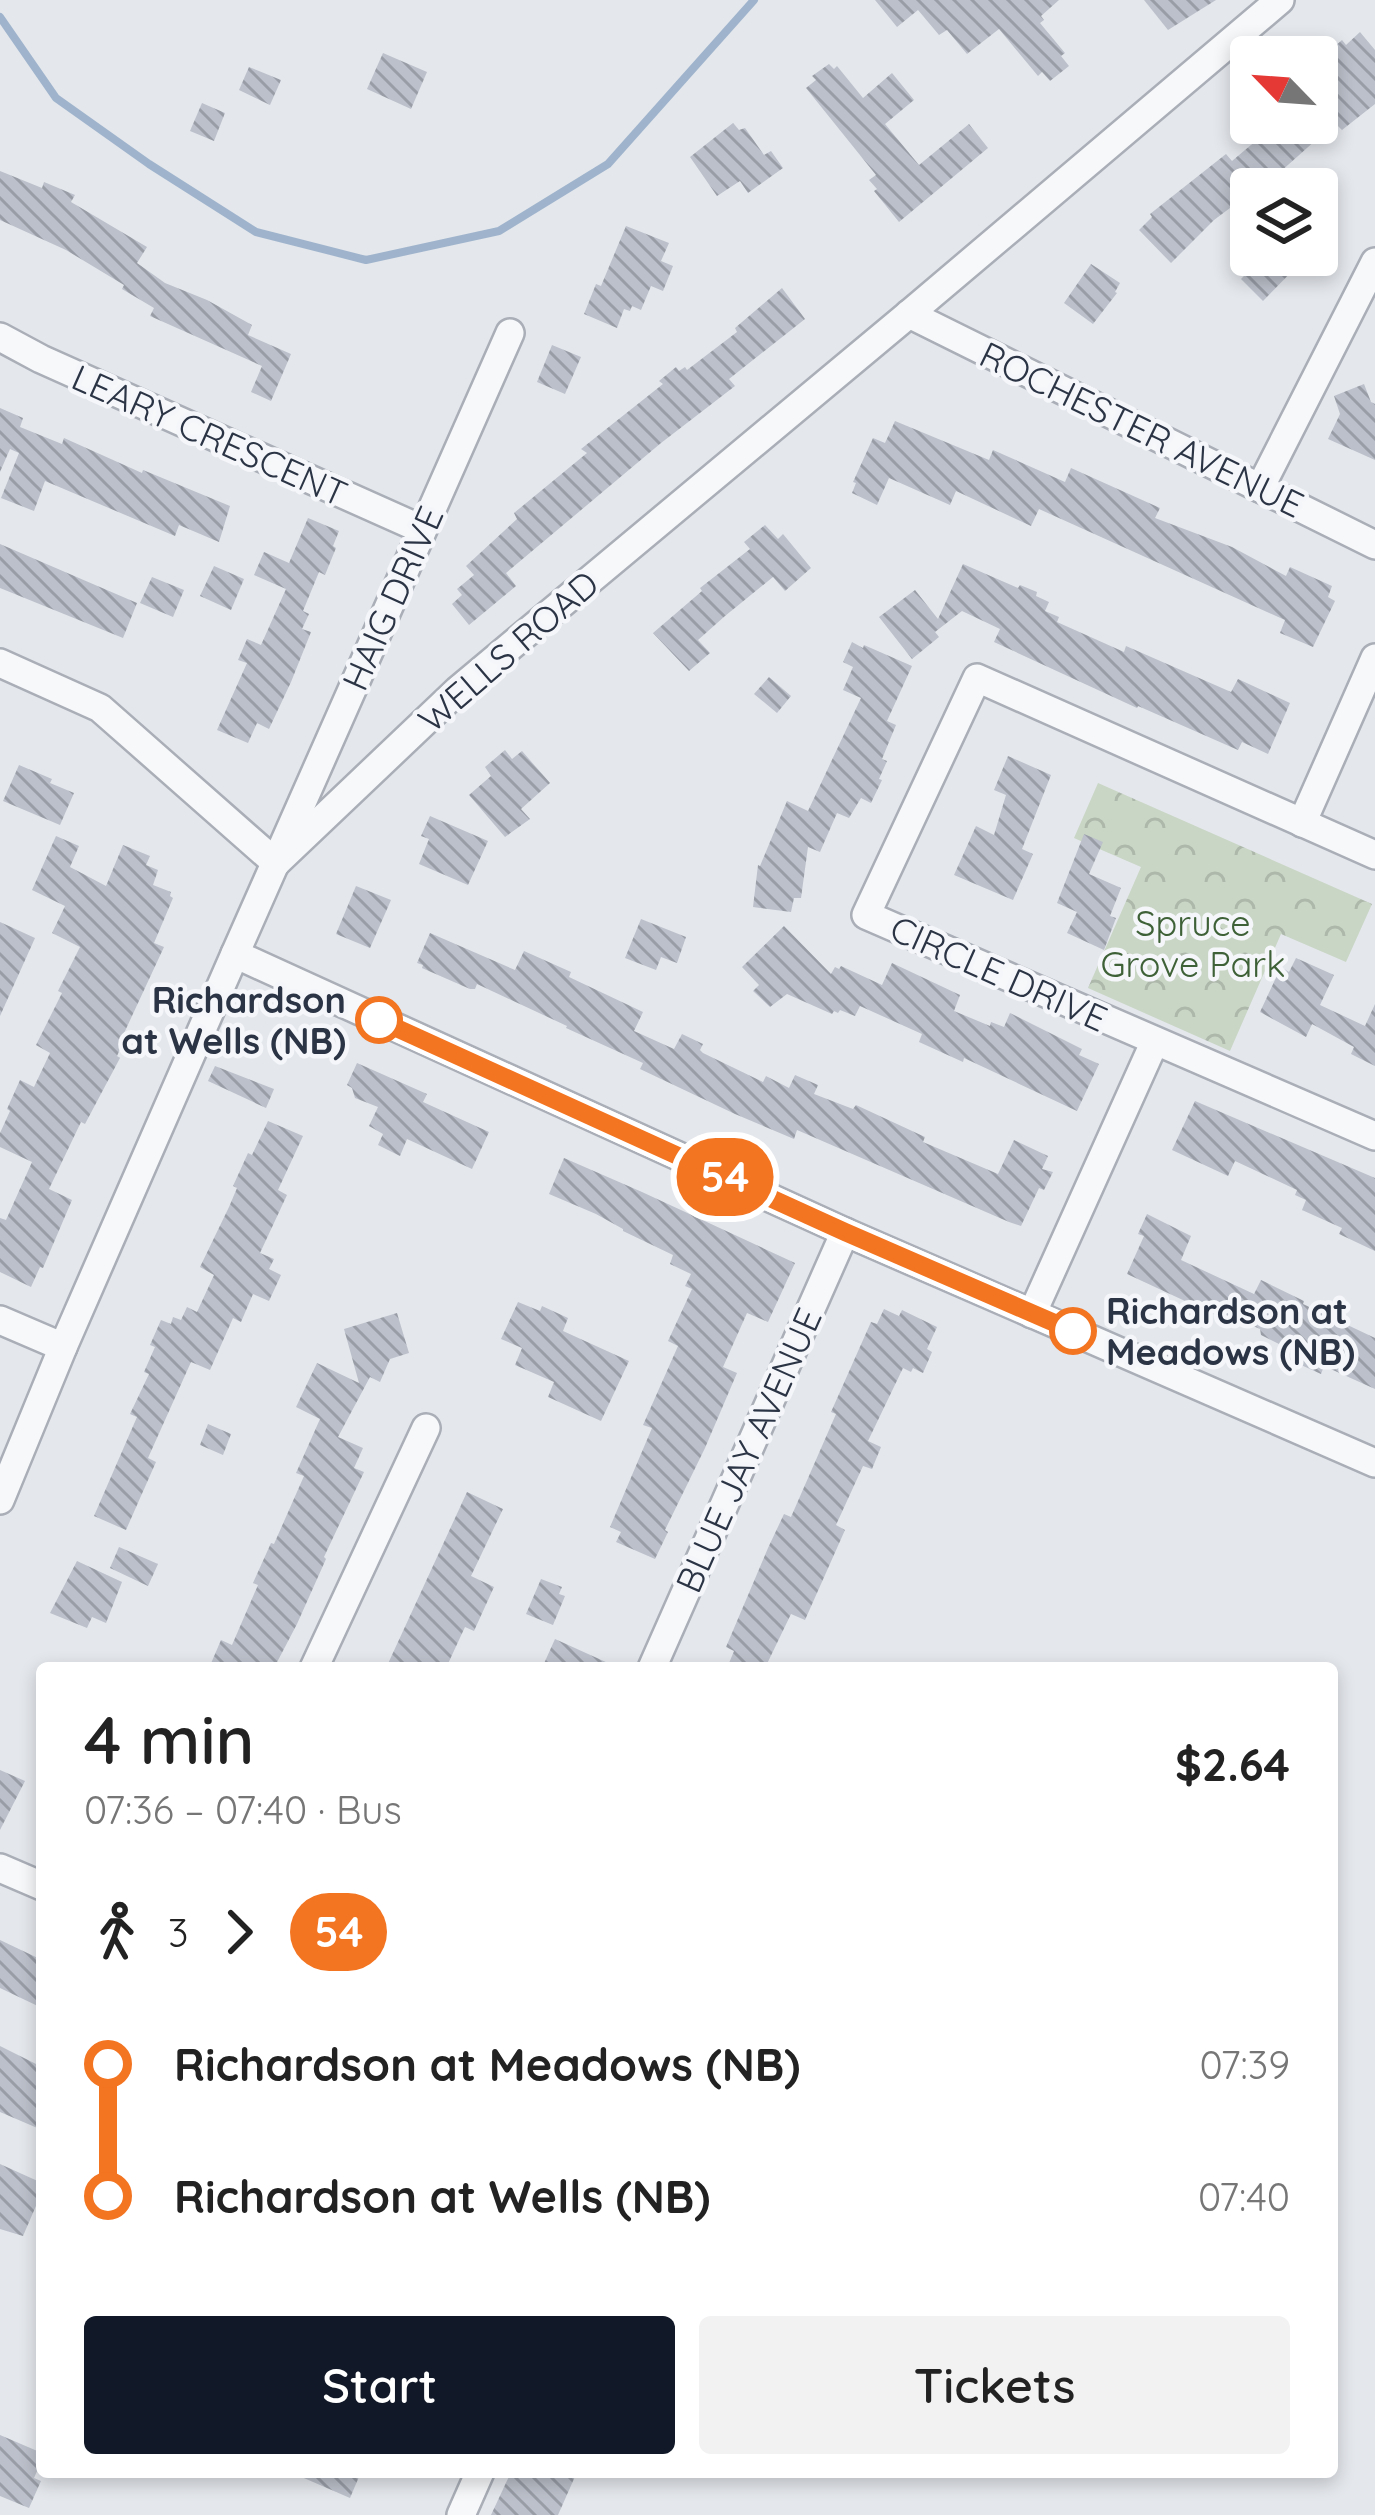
<!DOCTYPE html>
<meta charset="utf-8">
<style>
:root{--surface:#fff;--page:#f2f2f2;--text:#222;--muted:#767676;--accent:#111827}
body{margin:0;font-family:Quicksand,sans-serif;background:var(--page);color:var(--text);height:100vh;display:flex;flex-direction:column;font-size:45px;white-space:nowrap}
*{box-sizing:border-box;margin:0}
p{font-size:39px;color:var(--muted)}
.icon{flex:none;width:66px;height:66px;fill:none;stroke:currentColor;stroke-width:2;stroke-linecap:round;stroke-linejoin:round}
.map{position:relative;flex:1;overflow:hidden}
.panel{position:absolute;left:36px;top:1662px;width:1302px;height:816px;display:flex;flex-direction:column;background:var(--surface);border-radius:12px;box-shadow:0 6px 18px #0003}
.panel>*{flex:none}
.badge{padding:0 24px;border-radius:39px;font-size:42px;line-height:78px}
.needle{width:78px;rotate:295deg}
.controls{position:absolute;left:1230px;top:36px;display:grid;gap:24px}
.controls a{display:grid;place-items:center;width:108px;height:108px;border-radius:12px;background:var(--surface);box-shadow:0 6px 18px #0003;font-size:60px}
.map>.badge{position:absolute;translate:-50% -50%;box-shadow:0 0 0 6px #fff}
.legs{display:flex;align-items:center;gap:18px;height:132px;padding:0 48px;font-size:39px}
.legs p{margin-inline-start:auto}
.headline{display:flex;align-items:center;justify-content:space-between;height:204px;padding:0 48px}
h1{font-size:66px;font-weight:600;line-height:90px}
.action{display:flex;gap:24px;margin-top:auto;padding:24px 48px}
.action a{flex:1;height:138px;border-radius:12px;background:var(--accent);color:#fff;font-size:48px;font-weight:600;line-height:138px;text-align:center}
.action a+a{background:var(--page);color:var(--text)}
ul{padding:0 48px;list-style:none}
li{display:flex;align-items:center;gap:42px;height:132px;font-size:45px}
li i{display:grid;place-items:center;width:18px;height:100%;margin:0 15px;background:currentColor}
li i::after{content:'';width:30px;height:30px;margin:-15px;border:9px solid;border-radius:50%;background:var(--surface)}
li p{margin-inline-start:auto}
li:first-child i{background:linear-gradient(#0000 50%,currentColor 0)}
li:last-child i{background:linear-gradient(currentColor 50%,#0000 0)}
.map>svg:first-child{display:block}
.park{fill:url(#park-crowns)}
.lines{fill:none;stroke-linecap:round;stroke-linejoin:round}
.stream{stroke:#9fb4cc;stroke-width:8}
.building{fill:url(#building-back-hatch)}
.minor-casing{stroke:#a9aeb7;stroke-width:32}
.minor{stroke:#f7f8fa;stroke-width:27}
.line-1-casing{stroke:#fff;stroke-width:27}
.line-1{stroke:#f37421;stroke-width:18}
.stop-1-dot{fill:#fff;stroke:#f37421;stroke-width:6}
.labels{text-anchor:middle;dominant-baseline:central;stroke-width:9;stroke-linejoin:round;paint-order:stroke}
.street-label{font-size:36px;fill:#2b3445;stroke:#f4f6f9}
.park-label{font-size:36px;fill:#3f6138;stroke:#f4f6f9}
.stop-label{font-size:36px;font-weight:bold;fill:#2b3445;stroke:#f4f6f9;text-anchor:end}
</style>
<div class="map">
<svg width="1375" height="2515" viewBox="0 0 1375 2515">
<defs>
<pattern id="park-crowns" width="20" height="18" patternUnits="userSpaceOnUse" patternTransform="scale(3)"><rect width="20" height="18" fill="#c9d6c5"/><path d="M2 6a3 3 0 1 1 6 0M12 15a3 3 0 1 1 6 0" fill="none" stroke="#adb8ab"/></pattern>
<pattern id="building-back-hatch" width="6" height="6" patternUnits="userSpaceOnUse" patternTransform="scale(3)"><rect width="6" height="6" fill="#bbc0ca"/><path d="M-1 5l2 2M0 0l6 6M5-1l2 2" fill="none" stroke="#989da6"/></pattern>
</defs>
<rect width="100%" height="100%" fill="#e4e7ec"/>
<!-- park -->
<path class="park" d="M 1098,783 L 1372,904 L 1346,962 L 1281,934 L 1230,1051 L 1088,988 L 1141,867 L 1074,838 Z"/>
<g class="lines">
<!-- stream -->
<path class="stream" d="M 0,17 L 56,98 L 149,164 L 256,232 L 366,260 L 499,231 L 608,164 L 754,0"/>
</g>
<!-- building -->
<g class="building">
<path d="M 875,0 L 1059,0 L 1041,16 L 1044,20 L 1040,23 L 1065,53 L 1061,56 L 1069,66 L 1050,81 L 1042,72 L 1038,76 L 999,29 L 967,54 L 947,30 L 939,35 L 918,10 L 897,27 Z"/>
<path d="M 1144,0 L 1216,0 L 1168,30 Z"/>
<path d="M 1360,32 L 1375,50 L 1375,104 L 1342,130 L 1335,123 L 1270,181 L 1261,170 L 1232,194 L 1238,202 L 1214,220 L 1171,263 L 1139,230 L 1152,217 L 1150,214 L 1226,154 L 1232,161 L 1277,123 L 1317,123 L 1317,62 L 1342,40 L 1346,45 Z"/>
<path d="M 383,53 L 427,72 L 411,109 L 367,89 Z"/>
<path d="M 829,64 L 834,69 L 837,66 L 863,98 L 892,73 L 914,100 L 885,124 L 919,165 L 969,124 L 988,148 L 899,222 L 874,191 L 877,189 L 869,180 L 876,175 L 806,88 L 816,80 L 812,76 Z"/>
<path d="M 249,67 L 281,80 L 270,105 L 239,90 Z"/>
<path d="M 202,103 L 225,113 L 214,141 L 190,131 Z"/>
<path d="M 733,123 L 739,130 L 745,128 L 764,155 L 771,151 L 783,168 L 748,193 L 740,181 L 717,196 L 690,157 Z"/>
<path d="M 0,171 L 42,188 L 44,182 L 75,195 L 71,202 L 147,247 L 137,263 L 165,283 L 207,300 L 252,325 L 248,335 L 291,354 L 271,401 L 251,392 L 262,366 L 150,316 L 154,308 L 122,289 L 124,285 L 66,250 L 0,220 Z"/>
<path d="M 626,226 L 669,243 L 661,261 L 673,266 L 663,291 L 651,286 L 641,310 L 632,306 L 630,311 L 624,309 L 617,328 L 584,314 L 596,284 L 601,286 Z"/>
<path d="M 1264,255 L 1308,255 L 1263,301 L 1241,279 Z"/>
<path d="M 1091,264 L 1120,283 L 1115,292 L 1117,293 L 1093,324 L 1064,303 Z"/>
<path d="M 782,288 L 805,319 L 729,379 L 735,386 L 661,443 L 506,573 L 516,586 L 469,625 L 452,604 L 462,595 L 457,589 L 474,575 L 466,566 L 517,519 L 514,513 L 587,453 L 581,449 L 663,384 L 659,381 L 676,367 L 679,371 L 685,367 L 687,370 L 737,332 L 735,328 Z"/>
<path d="M 552,345 L 581,357 L 565,394 L 537,382 Z"/>
<path d="M 1364,384 L 1371,402 L 1375,404 L 1375,460 L 1328,439 L 1340,414 L 1334,396 Z"/>
<path d="M 0,408 L 23,418 L 20,427 L 62,444 L 64,438 L 142,473 L 143,470 L 230,506 L 219,542 L 179,525 L 175,536 L 45,481 L 34,511 L 1,498 L 19,453 L 10,449 L 0,472 Z"/>
<path d="M 895,421 L 989,460 L 993,450 L 1065,482 L 1071,468 L 1160,508 L 1155,518 L 1232,547 L 1286,576 L 1290,567 L 1332,586 L 1328,597 L 1335,601 L 1313,647 L 1280,633 L 1285,620 L 1039,509 L 1031,526 L 956,491 L 950,505 L 889,478 L 877,505 L 852,493 L 856,483 L 853,482 L 873,438 L 885,443 Z"/>
<path d="M 308,518 L 339,531 L 333,546 L 336,548 L 325,575 L 319,572 L 303,611 L 309,614 L 302,629 L 311,632 L 291,682 L 269,729 L 257,723 L 248,743 L 217,730 L 247,663 L 238,660 L 247,639 L 261,645 L 286,589 L 254,575 L 264,552 L 289,563 Z"/>
<path d="M 765,525 L 778,539 L 783,534 L 811,568 L 785,591 L 773,577 L 725,616 L 698,640 L 710,653 L 689,671 L 653,633 L 702,591 L 700,588 L 750,549 L 744,542 Z"/>
<path d="M 0,544 L 137,603 L 123,638 L 0,588 Z"/>
<path d="M 963,564 L 1018,588 L 1020,585 L 1037,592 L 1036,596 L 1049,602 L 1045,611 L 1059,617 L 1057,622 L 1124,652 L 1126,646 L 1231,692 L 1238,679 L 1290,703 L 1268,754 L 1242,742 L 1238,750 L 1138,706 L 1137,708 L 994,642 L 1000,629 L 962,611 L 935,632 L 939,637 L 912,659 L 879,617 L 915,590 L 938,619 Z"/>
<path d="M 214,566 L 244,579 L 231,610 L 200,596 Z"/>
<path d="M 152,577 L 184,590 L 173,617 L 140,603 Z"/>
<path d="M 852,642 L 863,648 L 864,645 L 912,666 L 887,721 L 896,725 L 882,759 L 887,761 L 879,779 L 882,780 L 871,803 L 861,798 L 849,818 L 837,813 L 820,852 L 808,847 L 801,898 L 794,898 L 791,912 L 753,907 L 758,865 L 760,866 L 787,801 L 808,811 L 861,698 L 843,690 L 853,667 L 843,662 Z"/>
<path d="M 769,677 L 791,696 L 777,713 L 754,694 Z"/>
<path d="M 505,750 L 512,759 L 522,751 L 550,783 L 521,809 L 530,819 L 505,837 L 469,795 L 491,776 L 485,767 Z"/>
<path d="M 1008,756 L 1051,775 L 1022,849 L 1033,854 L 1013,900 L 954,875 L 976,826 L 994,835 L 1006,795 L 994,790 Z"/>
<path d="M 19,765 L 52,779 L 50,783 L 74,793 L 60,825 L 3,801 Z"/>
<path d="M 430,816 L 488,841 L 468,885 L 419,864 L 429,839 L 421,836 Z"/>
<path d="M 1084,834 L 1103,842 L 1089,874 L 1121,888 L 1110,916 L 1116,918 L 1104,950 L 1067,933 L 1077,912 L 1057,903 Z"/>
<path d="M 56,836 L 79,846 L 70,867 L 106,886 L 123,845 L 150,856 L 146,865 L 158,870 L 153,885 L 171,892 L 170,896 L 173,898 L 154,943 L 164,947 L 119,1044 L 122,1045 L 117,1056 L 120,1058 L 85,1124 L 81,1122 L 49,1189 L 72,1200 L 43,1268 L 40,1267 L 31,1287 L 0,1272 L 0,1218 L 6,1220 L 32,1162 L 0,1147 L 0,1133 L 10,1111 L 7,1109 L 20,1080 L 34,1087 L 50,1053 L 36,1045 L 62,993 L 58,991 L 80,947 L 52,933 L 65,906 L 32,890 Z"/>
<path d="M 356,886 L 391,900 L 370,948 L 336,934 Z"/>
<path d="M 641,919 L 686,937 L 677,963 L 661,957 L 656,970 L 625,958 Z"/>
<path d="M 0,922 L 35,938 L 0,1016 Z"/>
<path d="M 784,926 L 831,974 L 835,967 L 839,969 L 841,966 L 882,985 L 892,963 L 960,995 L 954,1011 L 990,1026 L 991,1022 L 1004,1027 L 1010,1013 L 1082,1049 L 1079,1055 L 1099,1064 L 1077,1111 L 964,1058 L 963,1062 L 919,1042 L 922,1034 L 860,1006 L 855,1016 L 840,1010 L 838,1013 L 834,1011 L 832,1014 L 787,994 L 770,1007 L 753,991 L 759,985 L 742,967 Z"/>
<path d="M 430,933 L 515,970 L 524,951 L 571,972 L 569,977 L 643,1012 L 634,1031 L 674,1049 L 682,1034 L 703,1044 L 700,1050 L 703,1053 L 763,1082 L 766,1076 L 789,1088 L 795,1075 L 818,1085 L 814,1094 L 853,1109 L 856,1105 L 925,1137 L 923,1142 L 998,1174 L 1014,1140 L 1048,1156 L 1042,1169 L 1053,1172 L 1044,1190 L 1039,1188 L 1021,1226 L 1009,1222 L 797,1130 L 794,1139 L 735,1114 L 640,1069 L 643,1063 L 566,1028 L 567,1026 L 477,984 L 475,989 L 470,989 L 422,968 L 423,965 L 417,963 Z"/>
<path d="M 1296,958 L 1334,975 L 1320,1005 L 1365,1026 L 1375,1004 L 1375,1066 L 1351,1054 L 1354,1047 L 1312,1024 L 1306,1037 L 1260,1012 L 1281,967 L 1289,972 Z"/>
<path d="M 357,1063 L 427,1094 L 423,1102 L 489,1132 L 472,1169 L 407,1139 L 400,1156 L 378,1145 L 383,1134 L 369,1126 L 378,1107 L 355,1098 L 352,1088 L 347,1085 Z"/>
<path d="M 215,1066 L 274,1089 L 266,1108 L 208,1081 Z"/>
<path d="M 1195,1101 L 1375,1178 L 1375,1251 L 1339,1234 L 1342,1228 L 1302,1210 L 1306,1200 L 1295,1195 L 1297,1190 L 1235,1161 L 1228,1176 L 1172,1150 Z"/>
<path d="M 268,1121 L 303,1136 L 278,1190 L 287,1195 L 260,1253 L 274,1259 L 269,1269 L 281,1275 L 269,1301 L 253,1294 L 241,1322 L 233,1318 L 210,1370 L 191,1362 L 148,1458 L 156,1462 L 126,1530 L 94,1516 L 137,1417 L 130,1414 L 149,1374 L 144,1372 L 155,1347 L 150,1345 L 161,1320 L 171,1324 L 173,1317 L 181,1320 L 187,1307 L 197,1312 L 214,1275 L 200,1267 L 229,1207 L 237,1188 L 233,1186 L 248,1153 L 252,1155 Z"/>
<path d="M 564,1158 L 642,1192 L 795,1263 L 768,1322 L 747,1313 L 723,1367 L 737,1373 L 705,1448 L 665,1530 L 668,1532 L 655,1559 L 616,1542 L 621,1532 L 610,1527 L 652,1428 L 643,1425 L 678,1346 L 668,1341 L 692,1289 L 685,1286 L 691,1274 L 670,1264 L 673,1255 L 623,1231 L 623,1229 L 596,1214 L 549,1194 Z"/>
<path d="M 1147,1214 L 1191,1236 L 1181,1260 L 1254,1294 L 1261,1280 L 1304,1301 L 1303,1304 L 1375,1338 L 1375,1389 L 1324,1366 L 1321,1374 L 1290,1360 L 1293,1351 L 1261,1335 L 1260,1329 L 1231,1316 L 1228,1321 L 1127,1274 L 1144,1236 L 1138,1234 Z"/>
<path d="M 518,1302 L 540,1311 L 542,1306 L 568,1318 L 563,1331 L 629,1361 L 601,1421 L 548,1397 L 554,1382 L 515,1365 L 522,1348 L 501,1339 Z"/>
<path d="M 884,1309 L 899,1316 L 902,1310 L 937,1327 L 927,1349 L 932,1352 L 923,1373 L 913,1368 L 911,1372 L 903,1368 L 868,1441 L 881,1447 L 872,1469 L 863,1466 L 836,1525 L 845,1530 L 805,1620 L 791,1614 L 765,1668 L 727,1668 L 734,1651 L 726,1647 L 768,1548 L 784,1514 L 791,1517 L 836,1414 L 831,1412 L 871,1322 L 877,1324 Z"/>
<path d="M 397,1313 L 409,1353 L 390,1359 L 380,1382 L 370,1377 L 338,1437 L 363,1448 L 354,1468 L 364,1472 L 324,1557 L 326,1559 L 297,1624 L 274,1668 L 209,1668 L 221,1640 L 232,1645 L 258,1585 L 253,1583 L 271,1543 L 274,1544 L 304,1476 L 296,1473 L 320,1419 L 296,1407 L 317,1363 L 359,1383 L 344,1329 Z"/>
<path d="M 208,1424 L 231,1434 L 223,1455 L 200,1445 Z"/>
<path d="M 467,1492 L 503,1509 L 471,1576 L 494,1587 L 474,1631 L 465,1627 L 446,1668 L 386,1668 Z"/>
<path d="M 119,1547 L 158,1564 L 148,1586 L 110,1568 Z"/>
<path d="M 77,1561 L 122,1582 L 106,1623 L 92,1617 L 87,1628 L 50,1613 Z"/>
<path d="M 541,1579 L 562,1587 L 559,1594 L 565,1596 L 553,1625 L 526,1614 Z"/>
<path d="M 555,1639 L 619,1668 L 542,1668 Z"/>
<path d="M 0,1770 L 25,1781 L 0,1830 Z"/>
<path d="M 0,1940 L 42,1960 L 42,2008 L 0,1988 Z"/>
<path d="M 0,2046 L 42,2067 L 42,2130 L 0,2112 Z"/>
<path d="M 0,2164 L 42,2183 L 42,2192 L 23,2236 L 0,2229 Z"/>
<path d="M 0,2435 L 42,2453 L 42,2460 L 34,2478 L 41,2481 L 29,2508 L 0,2496 Z"/>
<path d="M 290,2472 L 361,2472 L 350,2498 Z"/>
<path d="M 511,2472 L 577,2472 L 558,2515 L 491,2515 Z"/>
</g>
<g class="lines">
<defs>
<g id="minor">
<path d="M 909,314 L 1375,545"/>
<path d="M 0,337 L 41,359 L 421,529"/>
<path d="M 1260,488 L 1375,262"/>
<path d="M 0,663 L 100,708 L 276,863"/>
<path d="M 1302,823 L 1375,658"/>
<path d="M 1375,855 L 977,678 L 866,915 L 1375,1136"/>
<path d="M 276,863 L 458,690 L 909,314 L 1280,0"/>
<path d="M 235,954 L 845,1232 L 1375,1463"/>
<path d="M 1032,1314 L 1155,1041"/>
<path d="M 0,1320 L 63,1347"/>
<path d="M 0,1500 L 63,1347 L 235,954 L 510,333"/>
<path d="M 314,1668 L 426,1428"/>
<path d="M 652,1668 L 845,1232"/>
<path d="M 0,1868 L 42,1886"/>
<path d="M 461,2515 L 480,2472"/>
</g>
</defs>
<!-- minor casing -->
<use href="#minor" class="minor-casing"/>
<!-- minor -->
<use href="#minor" class="minor"/>
</g>
<g class="lines">
<defs>
<path id="line-1" d="M 379,1020 L 845,1232 L 1073,1331"/>
</defs>
<!-- line-1 casing -->
<use href="#line-1" class="line-1-casing"/>
<!-- line-1 -->
<use href="#line-1" class="line-1"/>
</g>
<!-- markers -->
<g class="stop-1-dot">
<circle cx="379" cy="1020" r="21"/>
<circle cx="1073" cy="1331" r="21"/>
</g>
<g class="labels">
<!-- street labels -->
<g class="street-label">
<text transform="translate(1142 429) rotate(26)">ROCHESTER AVENUE</text>
<text transform="translate(210 435) rotate(24)">LEARY CRESCENT</text>
<text transform="translate(392 598) rotate(-66)">HAIG DRIVE</text>
<text transform="translate(508 651) rotate(-41)">WELLS ROAD</text>
<text transform="translate(999 973) rotate(24)">CIRCLE DRIVE</text>
<text transform="translate(748 1450) rotate(-66)">BLUE JAY AVENUE</text>
</g>
<!-- park labels -->
<g class="park-label">
<text x="1193" y="922">Spruce<tspan x="1193" dy="41">Grove Park</tspan></text>
</g>
<!-- stop labels -->
<g class="stop-label">
<text x="346" y="999">Richardson<tspan x="346" dy="41">at Wells (NB)</tspan></text>
<text x="1106" y="1310" text-anchor="start">Richardson at<tspan x="1106" dy="41">Meadows (NB)</tspan></text>
</g>
</g>
</svg>
<div class="controls">
<a><svg class="needle" viewBox="-14 -14 28 28"><path d="M0-13l5 13h-10z" fill="#e53935"/><path d="M0 13l5-13h-10z" fill="#767676"/></svg></a>
<a><svg class="icon" aria-label="layers" viewBox="0 0 24 24"><path d="M12 4l9 5-9 5-9-5zM3 14l9 5 9-5"/></svg></a>
</div>
<b class="badge" style="left:725px;top:1177px;background:#f37421;color:#fff">54</b>
<section class="panel">
<div class="headline"><div><h1>4 min</h1><p>07:36 – 07:40 · Bus</p></div><b>$2.64</b></div>
<div class="legs"><svg class="icon" aria-label="walk" viewBox="0 0 24 24"><circle cx="13" cy="4" r="2"/><path d="M13 8l-2 6 4 7M11 14l-3 7M7 12l3-4h3l4 4"/></svg>3<svg class="icon" aria-label="forward" viewBox="0 0 24 24"><path d="M9 5l7 7-7 7"/></svg><b class="badge" style="background:#f37421;color:#fff">54</b></div>
<ul>
<li><i style="color:#f37421"></i><b>Richardson at Meadows (NB)</b><p>07:39</p></li>
<li><i style="color:#f37421"></i><b>Richardson at Wells (NB)</b><p>07:40</p></li>
</ul>
<div class="action"><a>Start</a><a>Tickets</a></div>
</section>
</div>
